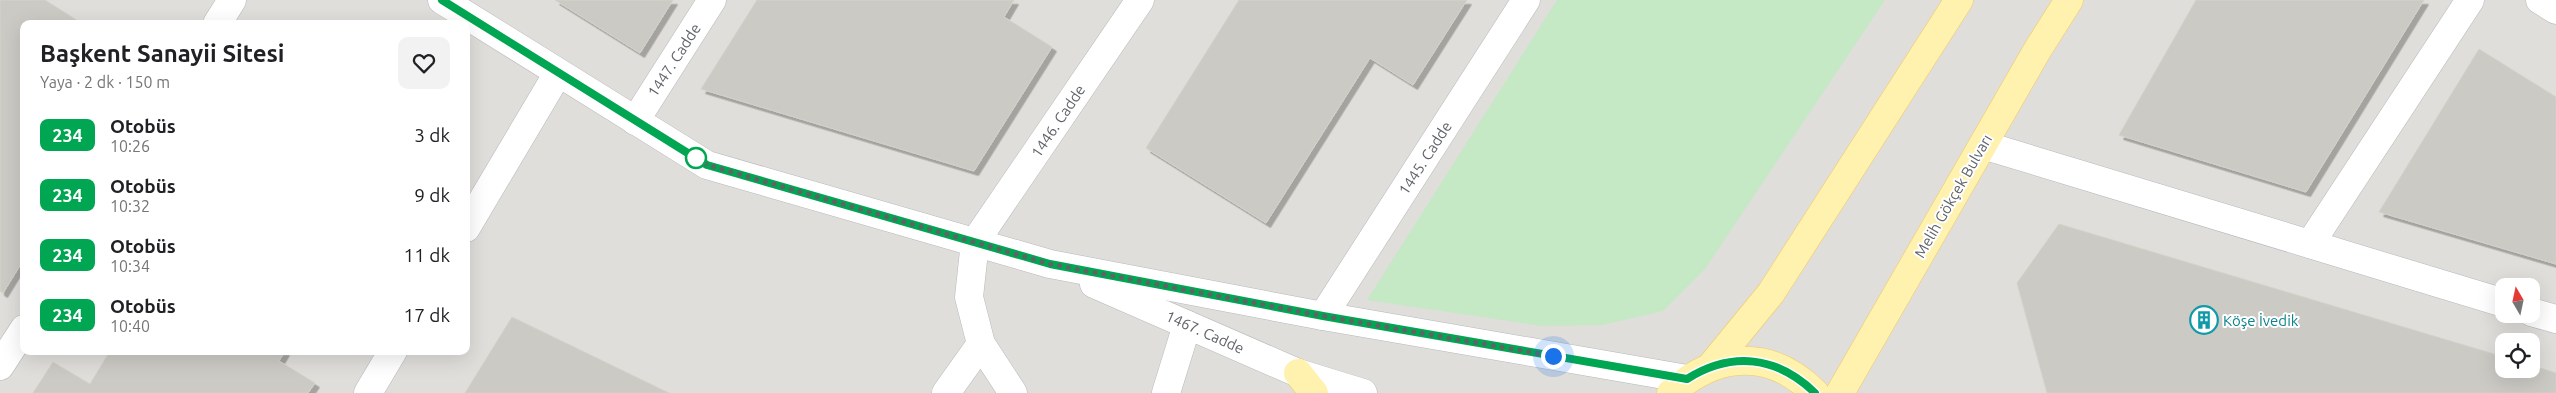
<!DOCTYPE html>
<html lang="tr">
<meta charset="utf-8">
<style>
:root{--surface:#fff;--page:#f2f2f2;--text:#202124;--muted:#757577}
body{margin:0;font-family:Ubuntu,sans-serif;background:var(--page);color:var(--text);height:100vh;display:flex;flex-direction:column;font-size:19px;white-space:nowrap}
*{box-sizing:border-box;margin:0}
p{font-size:16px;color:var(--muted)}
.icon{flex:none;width:28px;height:28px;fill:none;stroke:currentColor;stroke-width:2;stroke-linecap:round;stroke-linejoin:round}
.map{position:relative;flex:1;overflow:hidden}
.drawer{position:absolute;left:20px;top:20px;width:450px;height:335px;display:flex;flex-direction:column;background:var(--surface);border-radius:10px;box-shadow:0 5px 20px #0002}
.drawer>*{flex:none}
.badge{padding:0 10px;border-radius:8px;font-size:18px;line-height:32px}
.needle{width:32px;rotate:351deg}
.tools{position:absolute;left:2495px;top:278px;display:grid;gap:10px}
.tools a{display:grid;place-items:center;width:45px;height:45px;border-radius:10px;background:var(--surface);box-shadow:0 5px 20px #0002;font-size:25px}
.you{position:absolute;width:25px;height:25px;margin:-12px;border:4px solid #fff;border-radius:50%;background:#1a73e8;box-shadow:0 0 0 8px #1a73e833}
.map>.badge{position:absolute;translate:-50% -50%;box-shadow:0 0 0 2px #fff}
.round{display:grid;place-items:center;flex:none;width:52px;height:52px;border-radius:10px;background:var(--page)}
.overview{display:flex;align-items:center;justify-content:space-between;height:85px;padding:0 20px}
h1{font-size:24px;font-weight:700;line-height:38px}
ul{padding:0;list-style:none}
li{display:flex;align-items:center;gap:15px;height:60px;padding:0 20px}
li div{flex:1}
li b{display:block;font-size:19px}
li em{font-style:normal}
li .badge{min-width:55px;font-weight:700;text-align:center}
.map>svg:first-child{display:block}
.industrial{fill:#e0deda;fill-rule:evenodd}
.green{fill:#c5e8c5}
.building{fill:#cccac5;stroke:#d6d1c6;filter:url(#shadow)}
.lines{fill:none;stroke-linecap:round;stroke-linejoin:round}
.minor-casing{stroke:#b5b8bc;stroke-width:29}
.major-casing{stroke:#f2c960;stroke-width:29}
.minor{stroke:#fff;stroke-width:28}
.major{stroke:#fff2af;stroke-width:28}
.line-casing{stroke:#fff;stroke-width:11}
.line{stroke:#00a651;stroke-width:8}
.walk{stroke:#5f6368;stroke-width:5;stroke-dasharray:0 9}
.stop-dot{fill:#fff;stroke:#00a651;stroke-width:2.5}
.labels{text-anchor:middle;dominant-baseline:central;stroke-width:4;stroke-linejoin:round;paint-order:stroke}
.street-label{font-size:15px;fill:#5f6368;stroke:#fff}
.culture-label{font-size:15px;fill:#0d838f;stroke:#fff;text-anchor:start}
</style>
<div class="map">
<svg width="2556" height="393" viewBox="0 0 2556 393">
<defs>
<filter id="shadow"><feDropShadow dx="4.5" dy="4.5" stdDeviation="0" flood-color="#0004"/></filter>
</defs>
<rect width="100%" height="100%" fill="#f1efe8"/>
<!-- industrial -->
<path class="industrial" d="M 0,0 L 2556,0 L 2556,393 L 0,393 ZM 24,24 L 466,24 L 466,351 L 24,351 ZM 2504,286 L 2531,286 L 2531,314 L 2504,314 ZM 2504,341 L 2531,341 L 2531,369 L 2504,369 Z"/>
<!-- green -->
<path class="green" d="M 1557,0 L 1885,0 L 1705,269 L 1663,311 L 1602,325 L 1542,326 L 1367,300 Z"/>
<!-- building -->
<g class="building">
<path d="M 0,0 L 45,0 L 83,24 L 24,24 L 24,259 L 3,293 L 0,291 Z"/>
<path d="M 555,0 L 673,0 L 640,53 Z"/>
<path d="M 757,0 L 1014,0 L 1004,17 L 1052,47 L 974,171 L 701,89 Z"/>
<path d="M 1239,0 L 1467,0 L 1413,85 L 1370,58 L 1266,223 L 1146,148 Z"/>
<path d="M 2196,0 L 2424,0 L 2306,192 L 2119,135 Z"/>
<path d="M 2479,49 L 2556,97 L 2556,264 L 2379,212 Z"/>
<path d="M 2059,224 L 2504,357 L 2504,369 L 2531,369 L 2531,365 L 2556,373 L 2556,393 L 2047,393 L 2017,283 Z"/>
<path d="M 512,317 L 669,393 L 465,393 Z"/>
<path d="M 110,351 L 285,351 L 279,361 L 315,383 L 308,393 L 33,393 L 53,362 L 90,384 Z"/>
</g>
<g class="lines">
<defs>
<g id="minor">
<path d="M 442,0 L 707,165 L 1050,264 L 1323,316 L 1687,379"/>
<path d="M 2540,0 L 2556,10"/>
<path d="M 217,24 L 232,0"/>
<path d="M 635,121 L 712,0"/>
<path d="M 1983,145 L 2504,303"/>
<path d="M 466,228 L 558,73"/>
<path d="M 2310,244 L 2470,0"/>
<path d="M 1094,284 L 1298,373 L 1363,393"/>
<path d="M 2531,312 L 2556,319"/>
<path d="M 1323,316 L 1526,0"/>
<path d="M 0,366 L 24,329"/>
<path d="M 368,393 L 393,351"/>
<path d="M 946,393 L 981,344"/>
<path d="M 1013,393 L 981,344 L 969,297 L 975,242 L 1140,0"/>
<path d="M 1166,393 L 1187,325"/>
</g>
<g id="major">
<path d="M 1712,365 L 1771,293 L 1959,0"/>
<path d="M 1298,373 L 1314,393"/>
<path d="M 1671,393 C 1717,352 1770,348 1815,393"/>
<path d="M 1840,393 L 2038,49 L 2069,0"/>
</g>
</defs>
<!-- minor casing -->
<use href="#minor" class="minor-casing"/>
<!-- major casing -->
<use href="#major" class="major-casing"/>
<!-- minor -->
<use href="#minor" class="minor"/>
<!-- major -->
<use href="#major" class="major"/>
</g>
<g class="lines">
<defs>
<path id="line" d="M 442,0 L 707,165 L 1050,264 L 1323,316 L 1687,379 C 1732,351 1777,356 1815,393"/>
</defs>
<!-- line casing -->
<use href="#line" class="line-casing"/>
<!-- line -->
<use href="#line" class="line"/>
<!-- walk -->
<path class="walk" d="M 696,158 L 693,156 L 707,165 L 1050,264 L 1323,316 L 1553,356"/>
</g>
<!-- icons -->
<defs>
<symbol id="building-ring" viewBox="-11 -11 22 22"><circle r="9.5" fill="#fff" stroke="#0f9aa8" stroke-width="1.5"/><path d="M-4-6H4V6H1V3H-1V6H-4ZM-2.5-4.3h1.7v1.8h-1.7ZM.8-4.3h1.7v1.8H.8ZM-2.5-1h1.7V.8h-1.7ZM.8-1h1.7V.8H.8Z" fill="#0f9aa8"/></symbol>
</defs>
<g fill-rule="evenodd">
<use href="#building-ring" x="2188" y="304" width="32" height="32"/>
</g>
<!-- markers -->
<circle class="stop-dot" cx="696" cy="158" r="10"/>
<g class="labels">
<!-- street labels -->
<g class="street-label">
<text transform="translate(674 60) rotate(-57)">1447. Cadde</text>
<text transform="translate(1058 121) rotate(-56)">1446. Cadde</text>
<text transform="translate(1425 158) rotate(-57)">1445. Cadde</text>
<text transform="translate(1953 196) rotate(-60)">Melih Gökçek Bulvarı</text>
<text transform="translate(1205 332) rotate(24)">1467. Cadde</text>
</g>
<!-- culture labels -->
<g class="culture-label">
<text x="2223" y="320">Köşe İvedik</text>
</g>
</g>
</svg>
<div class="tools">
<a><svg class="needle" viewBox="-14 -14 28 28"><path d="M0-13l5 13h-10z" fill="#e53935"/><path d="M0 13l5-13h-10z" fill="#757577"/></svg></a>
<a><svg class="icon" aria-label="locate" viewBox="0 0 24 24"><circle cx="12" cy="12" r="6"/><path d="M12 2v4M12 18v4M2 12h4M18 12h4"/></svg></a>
</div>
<div class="you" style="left:1553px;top:356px"></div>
<section class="drawer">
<div class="overview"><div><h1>Başkent Sanayii Sitesi</h1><p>Yaya · 2 dk · 150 m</p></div><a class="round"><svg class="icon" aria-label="heart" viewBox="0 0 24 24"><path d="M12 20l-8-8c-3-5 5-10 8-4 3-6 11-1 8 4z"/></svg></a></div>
<ul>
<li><span class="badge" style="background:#00a651;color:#fff">234</span><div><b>Otobüs</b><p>10:26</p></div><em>3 dk</em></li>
<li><span class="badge" style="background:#00a651;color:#fff">234</span><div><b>Otobüs</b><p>10:32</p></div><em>9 dk</em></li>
<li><span class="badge" style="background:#00a651;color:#fff">234</span><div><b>Otobüs</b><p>10:34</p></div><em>11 dk</em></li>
<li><span class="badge" style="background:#00a651;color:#fff">234</span><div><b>Otobüs</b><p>10:40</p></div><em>17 dk</em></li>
</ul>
</section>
</div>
